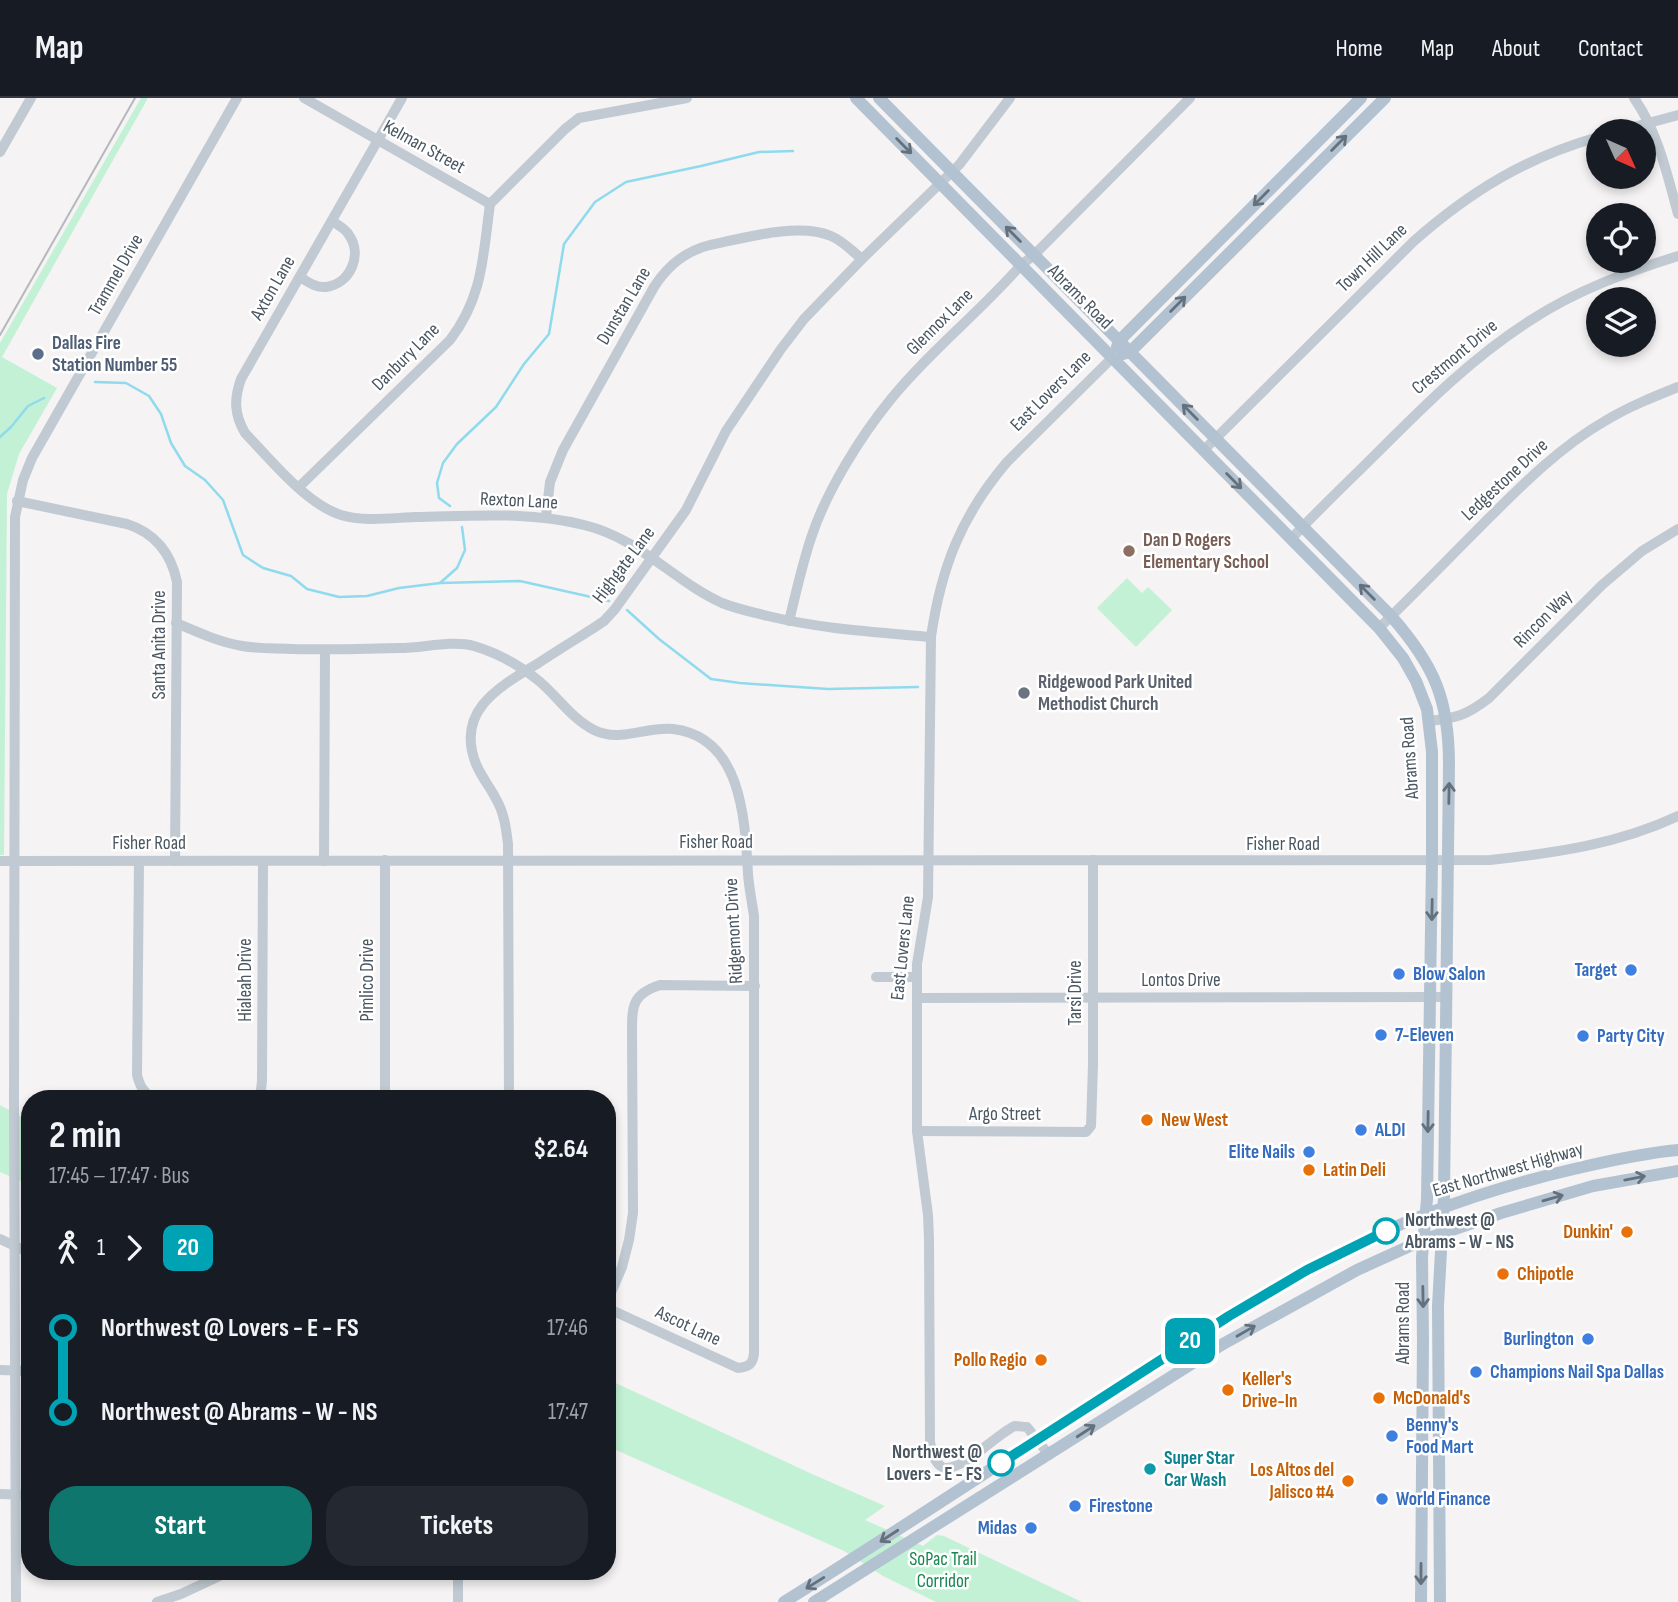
<!DOCTYPE html>
<meta charset="utf-8">
<style>
:root{--surface:#171b24;--page:#242831;--text:#f1f3f6;--muted:#9ea1a6;--line:#363941;--accent:#0f766e}
body{margin:0;font-family:"Sofia Sans Condensed",sans-serif;background:var(--page);color:var(--text);height:100vh;display:flex;flex-direction:column;font-size:26px;white-space:nowrap}
*{box-sizing:border-box;margin:0}
p{font-size:23px;color:var(--muted)}
.icon{flex:none;width:38px;height:38px;fill:none;stroke:currentColor;stroke-width:2;stroke-linecap:round;stroke-linejoin:round}
.map{position:relative;flex:1;overflow:hidden}
.side{position:absolute;left:21px;top:992px;width:595px;height:490px;display:flex;flex-direction:column;background:var(--surface);border-radius:28px;box-shadow:0 4px 10px #0003}
.side>*{flex:none}
.badge{padding:0 14px;border-radius:10px;font-size:24px;line-height:46px}
.needle{width:46px;rotate:135deg}
.buttons{position:absolute;left:1586px;top:21px;display:grid;gap:14px}
.buttons a{display:grid;place-items:center;width:70px;height:70px;border-radius:50%;background:var(--surface);box-shadow:0 4px 10px #0003;font-size:35px}
.map>.badge{position:absolute;translate:-50% -50%;box-shadow:0 0 0 4px #fff}
.legs{display:flex;align-items:center;gap:10px;height:77px;padding:0 28px;font-size:23px}
.legs p{margin-inline-start:auto}
.head{display:flex;align-items:center;justify-content:space-between;height:119px;padding:0 28px}
h1{font-size:38px;font-weight:700;line-height:52px}
.cta{display:flex;gap:14px;margin-top:auto;padding:14px 28px}
.cta a{flex:1;height:80px;border-radius:28px;background:var(--accent);color:#fff;font-size:28px;font-weight:700;line-height:80px;text-align:center}
.cta a+a{background:var(--page);color:var(--text)}
ul{padding:0 28px;list-style:none}
li{display:flex;align-items:center;gap:24px;height:84px;font-size:26px}
li i{display:grid;place-items:center;width:10px;height:100%;margin:0 9px;background:currentColor}
li i::after{content:'';width:18px;height:18px;margin:-9px;border:5px solid;border-radius:50%;background:var(--surface)}
li p{margin-inline-start:auto}
li:first-child i{background:linear-gradient(#0000 50%,currentColor 0)}
li:last-child i{background:linear-gradient(currentColor 50%,#0000 0)}
header{display:flex;align-items:center;gap:42px;box-sizing:border-box;height:98px;padding:0 35px;background:var(--surface);border-bottom:2px solid var(--line)}
header strong{font-size:33px}
nav{display:flex;gap:38px;margin-inline-start:auto;font-size:24px}
.map>svg:first-child{display:block}
.park{fill:#c3f1d5}
.lines{fill:none;stroke-linecap:round;stroke-linejoin:round}
.stream{stroke:#90daee;stroke-width:2.5}
.minor{stroke:#c1cad2;stroke-width:10}
.major{stroke:#b3c2d1;stroke-width:12}
.tram{stroke:#b5b8bd;stroke-width:2}
.oneway{stroke:#64717d}
.line-1-casing{stroke:#fff;stroke-width:16}
.line-1{stroke:#00a3b4;stroke-width:10}
.service-dot{fill:#5c6f8a;stroke:#fff;stroke-width:2.5}
.education-dot{fill:#8d6e63;stroke:#fff;stroke-width:2.5}
.worship-dot{fill:#6b7280;stroke:#fff;stroke-width:2.5}
.shop-dot{fill:#3f7fe0;stroke:#fff;stroke-width:2.5}
.food-dot{fill:#e8710a;stroke:#fff;stroke-width:2.5}
.stop-1-dot{fill:#fff;stroke:#00a3b4;stroke-width:3.5}
.culture-dot{fill:#0f9aa8;stroke:#fff;stroke-width:2.5}
.labels{text-anchor:middle;dominant-baseline:central;stroke-width:5;stroke-linejoin:round;paint-order:stroke}
.street-label{font-size:19px;fill:#4a5661;stroke:#fff}
.service-label{font-size:19px;font-weight:bold;fill:#4e5e75;stroke:#fff;text-anchor:start}
.education-label{font-size:19px;font-weight:bold;fill:#785e54;stroke:#fff;text-anchor:start}
.worship-label{font-size:19px;font-weight:bold;fill:#5b616d;stroke:#fff;text-anchor:start}
.shop-label{font-size:19px;font-weight:bold;fill:#366cbe;stroke:#fff;text-anchor:start}
.food-label{font-size:19px;font-weight:bold;fill:#c56008;stroke:#fff;text-anchor:start}
.stop-label{font-size:19px;font-weight:bold;fill:#4a5661;stroke:#fff;text-anchor:start}
.culture-label{font-size:19px;font-weight:bold;fill:#0d838f;stroke:#fff;text-anchor:start}
.park-label{font-size:19px;fill:#17864f;stroke:#fff}
</style>
<header>
<strong>Map</strong>
<nav><a>Home</a><a>Map</a><a>About</a><a>Contact</a></nav>
</header>
<div class="map">
<svg width="1678" height="1504" viewBox="0 0 1678 1504">
<rect width="100%" height="100%" fill="#f5f3f3"/>
<!-- park -->
<g class="park">
<path d="M 141,0 L 148,0 L 2,259 L 57,290 L 19,356 L 7,396 L 4,757 L 0,757 L 0,245 Z"/>
<path d="M 1127,480 L 1142,495 L 1148,489 L 1172,512 L 1136,549 L 1097,510 Z"/>
<path d="M 0,1007 L 25,1021 L 26,1010 L 30,1012 L 30,1087 L 0,1074 Z"/>
<path d="M 607,1281 L 812,1376 L 885,1408 L 865,1422 L 923,1448 L 937,1437 L 944,1438 L 1082,1504 L 936,1504 L 883,1478 L 844,1453 L 607,1348 Z"/>
</g>
<g class="lines">
<!-- stream -->
<g class="stream">
<path d="M 95,284 L 126,285 L 149,298 L 161,316 L 171,345 L 185,368 L 205,382 L 223,402 L 243,457 L 263,470 L 291,478 L 307,491 L 339,499 L 367,498 L 399,490 L 440,485 L 520,483 L 609,503"/>
<path d="M 0,339 L 11,329 L 28,308 L 44,300"/>
<path d="M 450,408 L 439,400 L 437,385 L 443,365 L 457,346 L 496,309 L 524,266 L 549,236 L 564,146 L 595,104 L 626,84 L 701,68 L 759,54 L 793,53"/>
<path d="M 440,485 L 457,470 L 465,452 L 462,429"/>
<path d="M 627,512 L 659,541 L 711,581 L 740,585 L 828,591 L 918,589"/>
</g>
<!-- minor -->
<g class="minor">
<path d="M 304,0 L 490,106"/>
<path d="M 402,0 L 241,281 C 234,301 234,316 245,335 C 270,361 306,406 341,417 C 364,424 391,420 415,419 C 472,418 529,413 584,427 C 641,441 672,482 722,505 C 737,511 752,514 768,518 C 821,531 876,534 931,539"/>
<path d="M 1634,0 C 1658,34 1667,76 1678,116"/>
<path d="M 1619,33 L 1678,17"/>
<path d="M 0,54 L 31,0"/>
<path d="M 300,179 C 308,184 316,190 326,189 C 350,186 363,157 349,137 C 346,131 338,127 332,123"/>
<path d="M 1204,352 L 1414,143 C 1471,93 1525,60 1598,39"/>
<path d="M 299,389 L 450,242 C 483,199 483,158 490,106 L 565,31 L 579,20 L 687,0"/>
<path d="M 17,403 L 127,426 C 155,435 171,455 177,484 L 175,763"/>
<path d="M 546,419 L 550,384 L 563,352 L 654,189 C 668,167 685,153 710,147 C 744,140 799,124 831,138 C 843,143 852,153 862,161"/>
<path d="M 1291,441 C 1319,411 1349,383 1378,354 C 1426,306 1474,258 1531,222 C 1577,192 1627,174 1678,158"/>
<path d="M 789,523 C 796,495 802,467 811,440 C 826,394 860,339 891,301 C 930,253 980,214 1021,167 L 1034,157 L 1190,0"/>
<path d="M 176,525 C 197,534 219,544 242,548 C 259,551 277,550 294,551 C 330,552 365,551 400,550 C 423,550 452,542 474,548 C 497,555 521,568 539,583 C 558,599 572,621 594,632 C 620,645 646,628 673,631 C 742,639 745,722 748,776 C 749,790 752,804 754,818 L 754,1255 C 753,1266 749,1269 738,1270 L 607,1210"/>
<path d="M 1379,530 C 1414,496 1448,461 1482,427 C 1520,389 1558,350 1605,323 C 1628,309 1653,299 1678,289"/>
<path d="M 1429,623 C 1457,620 1467,617 1489,600 L 1602,487 L 1642,453 L 1678,431"/>
<path d="M 0,763 L 1490,762 C 1555,755 1619,746 1678,718"/>
<path d="M 139,763 L 137,977 C 140,988 143,994 153,1001"/>
<path d="M 324,763 L 325,552"/>
<path d="M 876,879 L 917,879"/>
<path d="M 917,900 L 1446,899"/>
<path d="M 260,1001 L 262,983 L 263,763"/>
<path d="M 385,1001 L 385,762"/>
<path d="M 509,1001 L 508,746 C 506,729 504,714 495,699 C 489,688 481,678 476,666 C 455,613 499,589 537,566 C 555,554 573,543 592,531 L 604,523 L 615,511 L 686,412 L 726,333 L 781,251 L 804,221 L 862,161 L 959,67 L 1010,0"/>
<path d="M 917,1033 L 1086,1034 L 1091,1028 L 1093,967 L 1093,762"/>
<path d="M 0,1141 L 30,1155"/>
<path d="M 607,1204 L 622,1169 L 629,1142 L 633,1115 L 632,935 C 632,908 632,896 660,887 L 755,888"/>
<path d="M 0,1272 L 30,1273"/>
<path d="M 1049,1357 L 1027,1329 C 1025,1329 1016,1328 1015,1328 C 1000,1333 959,1377 942,1369 C 934,1365 932,1353 930,1344 L 929,1141 L 928,1117 L 917,1033 L 917,866 L 928,799 L 931,539 C 941,470 961,418 1007,364 L 1113,259"/>
<path d="M 0,1396 L 30,1397"/>
<path d="M 458,1474 L 458,1504"/>
<path d="M 16,1504 L 14,1007 L 15,419 L 23,382 L 32,360 L 237,0"/>
<path d="M 157,1504 L 181,1496 L 228,1474"/>
</g>
<!-- major -->
<g class="major">
<path d="M 856,0 L 1379,530 L 1403,560 L 1416,583 L 1427,611 L 1432,654 L 1432,763 L 1427,1101 L 1422,1159 L 1423,1242 L 1421,1504"/>
<path d="M 879,0 L 1391,518 C 1435,568 1449,602 1449,667 L 1444,1099 L 1438,1208 L 1440,1504"/>
<path d="M 1117,249 L 1119,243 L 1361,0"/>
<path d="M 1123,256 L 1130,254 L 1385,0"/>
<path d="M 784,1504 C 898,1433 1010,1358 1123,1286 C 1192,1241 1262,1195 1335,1157 C 1411,1118 1491,1090 1574,1071 C 1608,1063 1643,1055 1678,1052"/>
<path d="M 814,1504 L 1223,1246 L 1357,1172 L 1423,1142 L 1501,1115 L 1593,1088 L 1678,1073"/>
</g>
<!-- tram -->
<path class="tram" d="M 0,237 L 135,0"/>
</g>
<!-- one-way arrows -->
<defs><path id="oneway-shaft" d="M-6 0H5M1.5-3L5.5 0L1.5 3" fill="none" stroke-width="1.6" stroke-linecap="round" stroke-linejoin="round" transform="scale(1.75)"/></defs>
<g class="oneway">
<use href="#oneway-shaft" transform="translate(1339 45) rotate(-45)"/>
<use href="#oneway-shaft" transform="translate(904 48) rotate(45)"/>
<use href="#oneway-shaft" transform="translate(1261 100) rotate(135)"/>
<use href="#oneway-shaft" transform="translate(1013 136) rotate(-135)"/>
<use href="#oneway-shaft" transform="translate(1178 206) rotate(-45)"/>
<use href="#oneway-shaft" transform="translate(1190 314) rotate(-135)"/>
<use href="#oneway-shaft" transform="translate(1234 383) rotate(45)"/>
<use href="#oneway-shaft" transform="translate(1367 494) rotate(-135)"/>
<use href="#oneway-shaft" transform="translate(1449 695) rotate(-89)"/>
<use href="#oneway-shaft" transform="translate(1432 812) rotate(91)"/>
<use href="#oneway-shaft" transform="translate(1428 1024) rotate(91)"/>
<use href="#oneway-shaft" transform="translate(1635 1080) rotate(-11)"/>
<use href="#oneway-shaft" transform="translate(1553 1100) rotate(-16)"/>
<use href="#oneway-shaft" transform="translate(1423 1199) rotate(89)"/>
<use href="#oneway-shaft" transform="translate(1246 1233) rotate(-30)"/>
<use href="#oneway-shaft" transform="translate(1086 1333) rotate(-33)"/>
<use href="#oneway-shaft" transform="translate(889 1438) rotate(147)"/>
<use href="#oneway-shaft" transform="translate(1421 1476) rotate(90)"/>
<use href="#oneway-shaft" transform="translate(815 1485) rotate(148)"/>
</g>
<g class="lines">
<defs>
<path id="line-1" d="M 1001,1365 L 1229,1218 L 1307,1172 L 1386,1133"/>
</defs>
<!-- line-1 casing -->
<use href="#line-1" class="line-1-casing"/>
<!-- line-1 -->
<use href="#line-1" class="line-1"/>
</g>
<!-- markers -->
<circle class="service-dot" cx="38" cy="256" r="7"/>
<circle class="education-dot" cx="1129" cy="453" r="7"/>
<circle class="worship-dot" cx="1024" cy="595" r="7"/>
<g class="shop-dot">
<circle cx="1631" cy="872" r="7"/>
<circle cx="1399" cy="876" r="7"/>
<circle cx="1381" cy="937" r="7"/>
<circle cx="1583" cy="938" r="7"/>
<circle cx="1361" cy="1032" r="7"/>
<circle cx="1309" cy="1054" r="7"/>
<circle cx="1588" cy="1241" r="7"/>
<circle cx="1476" cy="1274" r="7"/>
<circle cx="1392" cy="1338" r="7"/>
<circle cx="1382" cy="1401" r="7"/>
<circle cx="1075" cy="1408" r="7"/>
<circle cx="1031" cy="1430" r="7"/>
</g>
<g class="food-dot">
<circle cx="1147" cy="1022" r="7"/>
<circle cx="1309" cy="1072" r="7"/>
<circle cx="1627" cy="1134" r="7"/>
<circle cx="1503" cy="1176" r="7"/>
<circle cx="1041" cy="1262" r="7"/>
<circle cx="1228" cy="1292" r="7"/>
<circle cx="1379" cy="1300" r="7"/>
<circle cx="1348" cy="1383" r="7"/>
</g>
<g class="stop-1-dot">
<circle cx="1386" cy="1133" r="12"/>
<circle cx="1001" cy="1365" r="12"/>
</g>
<circle class="culture-dot" cx="1150" cy="1371" r="7"/>
<g class="labels">
<!-- street labels -->
<g class="street-label">
<text transform="translate(424 49) rotate(29)">Kelman Street</text>
<text transform="translate(1372 160) rotate(-44)">Town Hill Lane</text>
<text transform="translate(116 177) rotate(-60)">Trammel Drive</text>
<text transform="translate(273 190) rotate(-60)">Axton Lane</text>
<text transform="translate(1080 199) rotate(45)">Abrams Road</text>
<text transform="translate(624 208) rotate(-59)">Dunstan Lane</text>
<text transform="translate(940 224) rotate(-45)">Glennox Lane</text>
<text transform="translate(406 259) rotate(-45)">Danbury Lane</text>
<text transform="translate(1455 259) rotate(-40)">Crestmont Drive</text>
<text transform="translate(1051 293) rotate(-45)">East Lovers Lane</text>
<text transform="translate(1505 382) rotate(-43)">Ledgestone Drive</text>
<text transform="translate(519 403) rotate(3)">Rexton Lane</text>
<text transform="translate(624 467) rotate(-53)">Highgate Lane</text>
<text transform="translate(1543 521) rotate(-45)">Rincon Way</text>
<text transform="translate(159 547) rotate(-90)">Santa Anita Drive</text>
<text transform="translate(1410 660) rotate(-94)">Abrams Road</text>
<text x="716" y="744">Fisher Road</text>
<text x="149" y="745">Fisher Road</text>
<text x="1283" y="746">Fisher Road</text>
<text transform="translate(734 833) rotate(-93)">Ridgemont Drive</text>
<text transform="translate(903 850) rotate(-84)">East Lovers Lane</text>
<text transform="translate(245 882) rotate(-90)">Hialeah Drive</text>
<text transform="translate(367 882) rotate(-90)">Pimlico Drive</text>
<text x="1181" y="882">Lontos Drive</text>
<text transform="translate(1075 895) rotate(-90)">Tarsi Drive</text>
<text x="1005" y="1016">Argo Street</text>
<text transform="translate(1508 1072) rotate(-16)">East Northwest Highway</text>
<text transform="translate(1403 1225) rotate(-90)">Abrams Road</text>
<text transform="translate(688 1228) rotate(25)">Ascot Lane</text>
</g>
<!-- service labels -->
<g class="service-label">
<text x="52" y="245">Dallas Fire<tspan x="52" dy="22">Station Number 55</tspan></text>
</g>
<!-- education labels -->
<g class="education-label">
<text x="1143" y="442">Dan D Rogers<tspan x="1143" dy="22">Elementary School</tspan></text>
</g>
<!-- worship labels -->
<g class="worship-label">
<text x="1038" y="584">Ridgewood Park United<tspan x="1038" dy="22">Methodist Church</tspan></text>
</g>
<!-- shop labels -->
<g class="shop-label">
<text x="1617" y="872" text-anchor="end">Target</text>
<text x="1413" y="876">Blow Salon</text>
<text x="1395" y="937">7-Eleven</text>
<text x="1597" y="938">Party City</text>
<text x="1375" y="1032">ALDI</text>
<text x="1295" y="1054" text-anchor="end">Elite Nails</text>
<text x="1574" y="1241" text-anchor="end">Burlington</text>
<text x="1490" y="1274">Champions Nail Spa Dallas</text>
<text x="1406" y="1327">Benny's<tspan x="1406" dy="22">Food Mart</tspan></text>
<text x="1396" y="1401">World Finance</text>
<text x="1089" y="1408">Firestone</text>
<text x="1017" y="1430" text-anchor="end">Midas</text>
</g>
<!-- food labels -->
<g class="food-label">
<text x="1161" y="1022">New West</text>
<text x="1323" y="1072">Latin Deli</text>
<text x="1613" y="1134" text-anchor="end">Dunkin'</text>
<text x="1517" y="1176">Chipotle</text>
<text x="1027" y="1262" text-anchor="end">Pollo Regio</text>
<text x="1242" y="1281">Keller's<tspan x="1242" dy="22">Drive-In</tspan></text>
<text x="1393" y="1300">McDonald's</text>
<text x="1334" y="1372" text-anchor="end">Los Altos del<tspan x="1334" dy="22">Jalisco #4</tspan></text>
</g>
<!-- stop labels -->
<g class="stop-label">
<text x="1405" y="1122">Northwest @<tspan x="1405" dy="22">Abrams - W - NS</tspan></text>
<text x="982" y="1354" text-anchor="end">Northwest @<tspan x="982" dy="22">Lovers - E - FS</tspan></text>
</g>
<!-- culture labels -->
<g class="culture-label">
<text x="1164" y="1360">Super Star<tspan x="1164" dy="22">Car Wash</tspan></text>
</g>
<!-- park labels -->
<g class="park-label">
<text x="943" y="1461">SoPac Trail<tspan x="943" dy="22">Corridor</tspan></text>
</g>
</g>
</svg>
<div class="buttons">
<a><svg class="needle" viewBox="-14 -14 28 28"><path d="M0-13l5 13h-10z" fill="#e53935"/><path d="M0 13l5-13h-10z" fill="#9ea1a6"/></svg></a>
<a><svg class="icon" aria-label="locate" viewBox="0 0 24 24"><circle cx="12" cy="12" r="6"/><path d="M12 2v4M12 18v4M2 12h4M18 12h4"/></svg></a>
<a><svg class="icon" aria-label="layers" viewBox="0 0 24 24"><path d="M12 4l9 5-9 5-9-5zM3 14l9 5 9-5"/></svg></a>
</div>
<b class="badge" style="left:1190px;top:1243px;background:#00a3b4;color:#fff">20</b>
<section class="side">
<div class="head"><div><h1>2 min</h1><p>17:45 – 17:47 · Bus</p></div><b>$2.64</b></div>
<div class="legs"><svg class="icon" aria-label="walk" viewBox="0 0 24 24"><circle cx="13" cy="4" r="2"/><path d="M13 8l-2 6 4 7M11 14l-3 7M7 12l3-4h3l4 4"/></svg>1<svg class="icon" aria-label="forward" viewBox="0 0 24 24"><path d="M9 5l7 7-7 7"/></svg><b class="badge" style="background:#00a3b4;color:#fff">20</b></div>
<ul>
<li><i style="color:#00a3b4"></i><b>Northwest @ Lovers - E - FS</b><p>17:46</p></li>
<li><i style="color:#00a3b4"></i><b>Northwest @ Abrams - W - NS</b><p>17:47</p></li>
</ul>
<div class="cta"><a>Start</a><a>Tickets</a></div>
</section>
</div>
